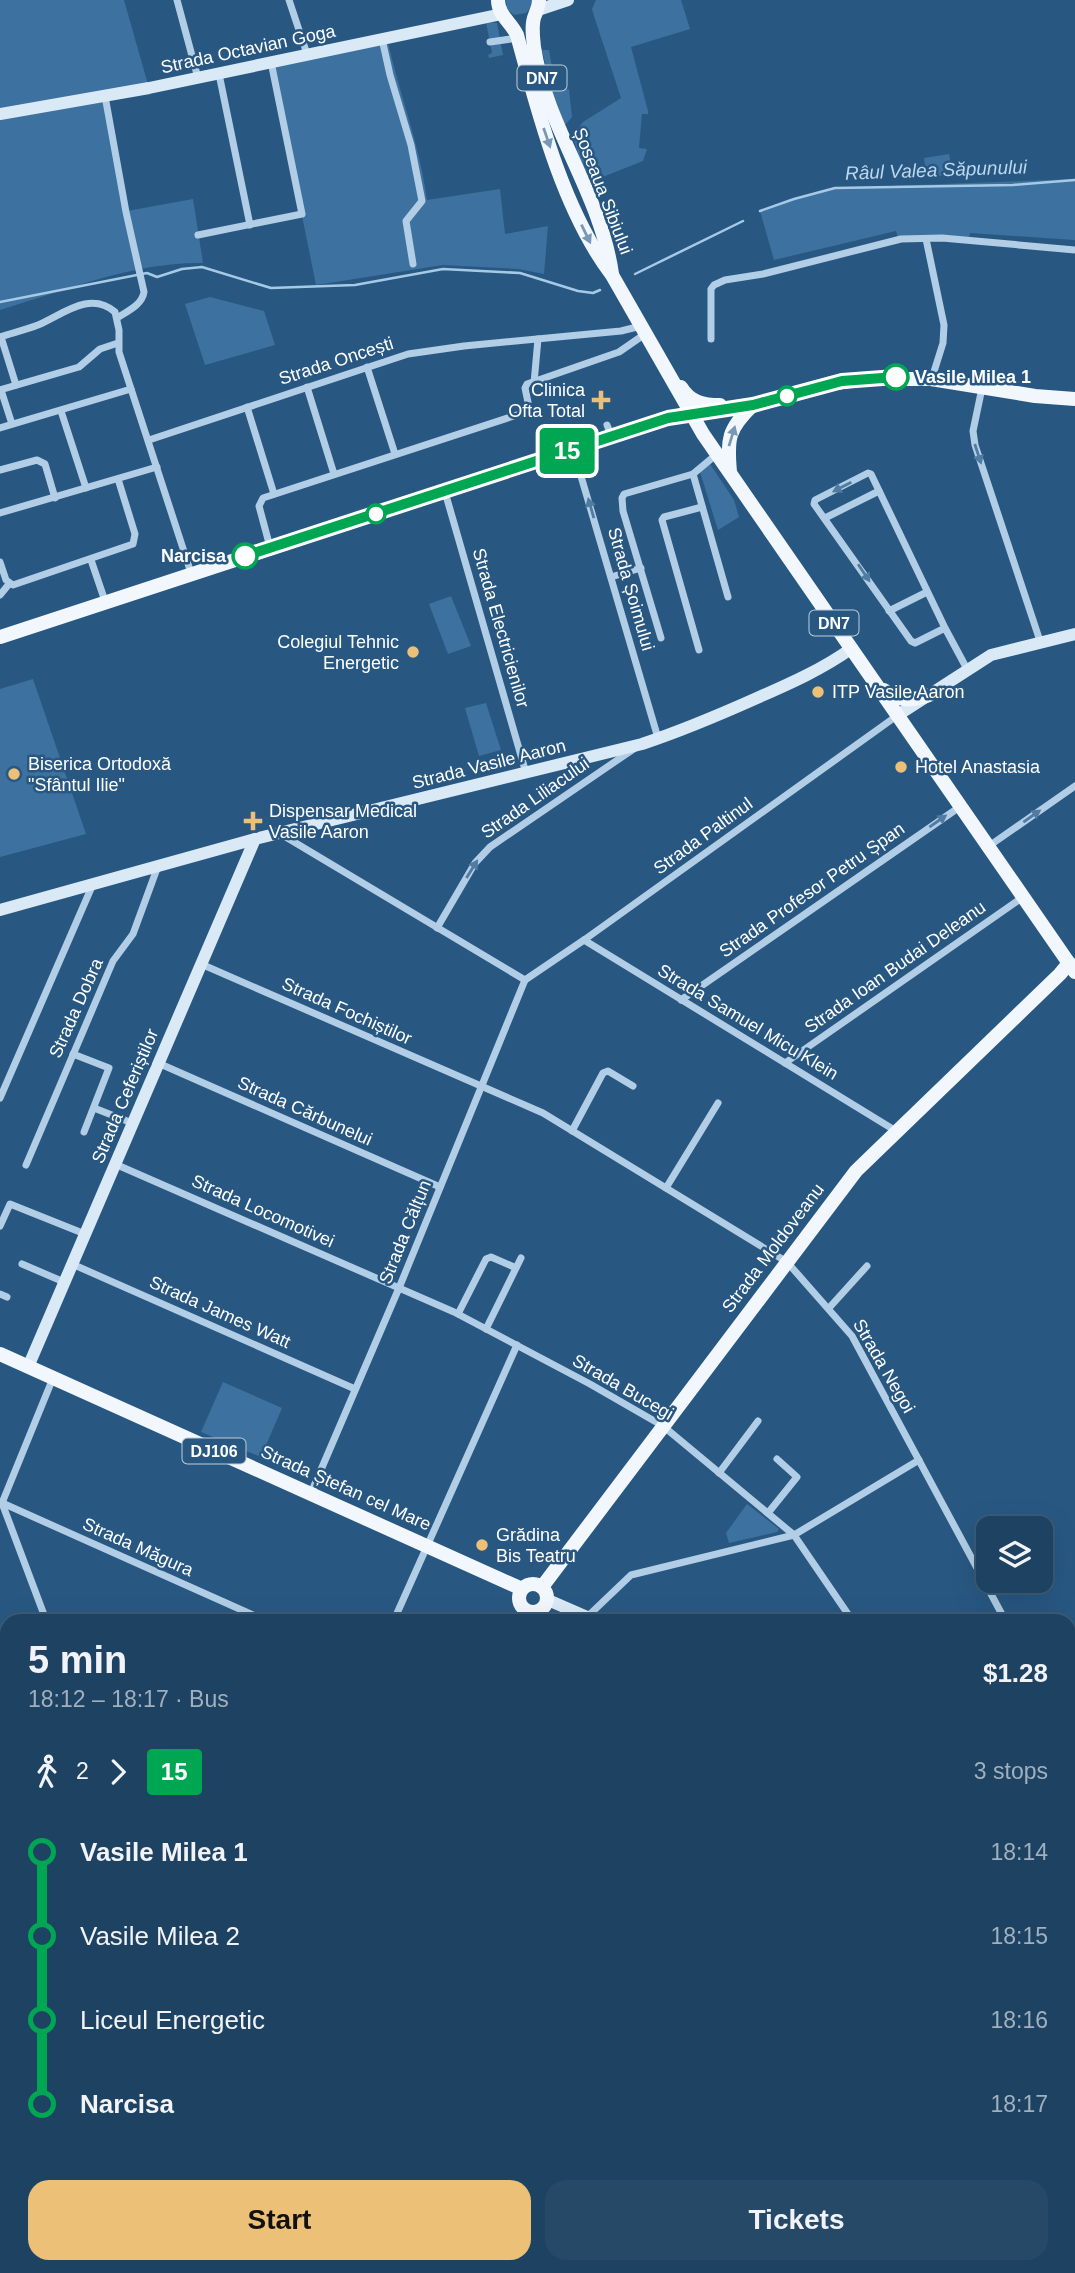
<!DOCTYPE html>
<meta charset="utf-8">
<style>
:root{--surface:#1e4262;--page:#264968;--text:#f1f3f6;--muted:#a1b0be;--line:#3c5b77;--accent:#edc078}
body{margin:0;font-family:Arial,sans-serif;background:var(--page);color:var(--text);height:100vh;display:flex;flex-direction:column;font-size:26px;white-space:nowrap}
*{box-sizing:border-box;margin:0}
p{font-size:23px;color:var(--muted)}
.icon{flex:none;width:38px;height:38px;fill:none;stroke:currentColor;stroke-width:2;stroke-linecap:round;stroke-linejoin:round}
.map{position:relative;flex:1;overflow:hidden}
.drawer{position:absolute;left:0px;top:1614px;width:1076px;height:660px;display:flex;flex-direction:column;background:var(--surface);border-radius:21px 21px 0 0;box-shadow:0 7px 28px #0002,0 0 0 2px var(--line)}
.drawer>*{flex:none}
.badge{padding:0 14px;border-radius:5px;font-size:24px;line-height:46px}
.controls{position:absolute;left:976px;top:1516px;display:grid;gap:14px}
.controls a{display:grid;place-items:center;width:77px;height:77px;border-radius:14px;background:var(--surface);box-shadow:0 7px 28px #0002,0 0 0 2px var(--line);font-size:35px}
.map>.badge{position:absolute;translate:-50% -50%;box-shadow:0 0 0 4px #fff}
.legs{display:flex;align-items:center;gap:10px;height:77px;padding:0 28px;font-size:23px}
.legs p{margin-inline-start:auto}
.head{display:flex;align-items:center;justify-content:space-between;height:119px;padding:0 28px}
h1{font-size:38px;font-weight:700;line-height:52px}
.cta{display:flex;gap:14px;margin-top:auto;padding:14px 28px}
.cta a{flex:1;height:80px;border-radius:21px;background:var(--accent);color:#111;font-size:28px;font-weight:700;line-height:80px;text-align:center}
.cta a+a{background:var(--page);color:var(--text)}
ul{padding:0 28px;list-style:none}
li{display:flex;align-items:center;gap:24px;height:84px;font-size:26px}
li i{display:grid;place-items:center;width:10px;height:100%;margin:0 9px;background:currentColor}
li i::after{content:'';width:18px;height:18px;margin:-9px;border:5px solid;border-radius:50%;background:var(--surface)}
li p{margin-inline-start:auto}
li:first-child i{background:linear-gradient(#0000 50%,currentColor 0)}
li:last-child i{background:linear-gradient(currentColor 50%,#0000 0)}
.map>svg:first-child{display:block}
.green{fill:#3d719f}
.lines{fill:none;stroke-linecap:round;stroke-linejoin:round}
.stream{stroke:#a6cae6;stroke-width:2.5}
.street{stroke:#b1cee6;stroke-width:7}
.secondary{stroke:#dae9f6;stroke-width:12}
.primary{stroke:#f2f7fd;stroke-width:14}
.rail-casing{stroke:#fff;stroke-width:5}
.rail{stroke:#285882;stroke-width:2.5;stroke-dasharray:8;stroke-linecap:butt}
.oneway{fill:#7998b3}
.oneway2{fill:#517ba0}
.line-1-casing{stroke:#fff;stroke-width:16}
.line-1{stroke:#00a651;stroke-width:10}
.stop-1-dot{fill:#fff;stroke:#00a651;stroke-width:3.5}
.poi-dot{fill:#edc078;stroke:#285882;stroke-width:2.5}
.labels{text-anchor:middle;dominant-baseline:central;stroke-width:5;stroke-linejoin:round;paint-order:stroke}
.shield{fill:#285882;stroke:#becdda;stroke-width:2}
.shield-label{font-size:16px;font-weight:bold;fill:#fff}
.street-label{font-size:18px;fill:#fff;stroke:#285882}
.stop-label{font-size:18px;font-weight:bold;fill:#fff;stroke:#285882;text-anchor:start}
.poi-label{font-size:18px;fill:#fff;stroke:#285882;text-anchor:start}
.water-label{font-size:19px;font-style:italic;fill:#bcd7ee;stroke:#285882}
</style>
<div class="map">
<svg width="1075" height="2273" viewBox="0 0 1075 2273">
<rect width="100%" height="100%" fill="#285882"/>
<!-- green -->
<g class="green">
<path d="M 0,0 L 124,0 L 149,88 L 105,96 L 127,211 L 193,199 L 203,263 C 133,262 66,290 0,310 Z"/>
<path d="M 506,0 L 532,0 L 532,6 L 526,13 L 514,15 L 507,9 Z"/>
<path d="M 596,0 L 681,0 L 690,29 L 631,47 L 648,111 L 648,114 L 642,114 L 639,148 L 647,149 L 643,161 L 595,180 C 584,174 574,146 574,134 L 583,122 L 621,98 L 594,16 L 592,9 Z"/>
<path d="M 486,22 L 497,23 L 503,55 L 489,58 L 488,55 L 492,53 Z"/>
<path d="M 387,38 C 399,93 420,145 427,200 L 500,189 L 505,234 L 548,226 L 544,274 L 518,269 L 443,265 L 316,285 L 271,62 Z"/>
<path d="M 542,50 L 549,50 L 556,90 L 569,89 L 572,117 L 565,125 L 551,89 Z"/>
<path d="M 949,154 L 953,174 L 927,178 L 924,158 Z"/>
<path d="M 1075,179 L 1075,240 L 970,233 L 969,238 L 898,238 L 896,231 L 774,260 L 760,211 L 794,199 L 835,188 Z"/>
<path d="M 210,297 L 264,311 L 275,345 L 205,365 L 185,304 Z"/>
<path d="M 710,464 L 734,500 L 739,517 L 718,530 L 700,472 Z"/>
<path d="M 451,596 L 471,646 L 448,654 L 429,604 Z"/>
<path d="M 33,679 L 86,834 L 0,857 L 0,689 Z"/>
<path d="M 486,703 L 501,750 L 479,756 L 465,708 Z"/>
<path d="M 223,1382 L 282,1408 L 261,1457 L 201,1432 Z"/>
<path d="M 747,1504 L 779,1529 L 777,1532 L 729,1543 L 726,1533 Z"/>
</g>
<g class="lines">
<!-- stream -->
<g class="stream">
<path d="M 760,211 L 794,199 L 835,188 L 1013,185 L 1075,180"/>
<path d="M 635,274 L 743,221"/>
<path d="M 0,302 L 147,273 L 157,277 L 182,269 L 202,267 L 271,288 L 355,285 L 443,269 L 520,273 L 578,291 L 593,293 L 600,290"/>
</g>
<!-- street -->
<g class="street">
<path d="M 177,0 L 198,78"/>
<path d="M 289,0 L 307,54"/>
<path d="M 382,39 L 390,75 L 411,145 L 422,201 L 406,221 L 413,264"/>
<path d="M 490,42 L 511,39"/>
<path d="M 219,74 L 250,225"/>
<path d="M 105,96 L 126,212 L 144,292 C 142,305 128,311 117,318"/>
<path d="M 198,235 L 302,214 L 271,62"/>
<path d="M 926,239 L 944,325 L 943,343 L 932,378"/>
<path d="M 0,337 C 12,333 25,330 38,325 C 62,315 90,290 115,312 L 119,330 L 119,352 L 191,573"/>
<path d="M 1,337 L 16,385"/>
<path d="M 711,339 L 711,289 L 714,285 L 725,280 L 763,274 L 901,239 L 942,238 L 1075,250"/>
<path d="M 367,367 L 395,454"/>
<path d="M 534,383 L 538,339"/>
<path d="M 307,387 L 334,474"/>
<path d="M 982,388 L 973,431 L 975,445 L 1040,641"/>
<path d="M 0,390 L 79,367 L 100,349 L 118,343"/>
<path d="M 1,390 L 12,424"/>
<path d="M 247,407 L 274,494"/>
<path d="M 61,411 L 86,488"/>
<path d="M 607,425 L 611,435"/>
<path d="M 0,428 L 131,389"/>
<path d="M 149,440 L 408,354 L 464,346 L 621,331 L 641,326"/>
<path d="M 573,449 L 658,738"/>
<path d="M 0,470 L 37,460 L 45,464 L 55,498"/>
<path d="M 693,474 L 728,597"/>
<path d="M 445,492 L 526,773"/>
<path d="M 0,513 L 157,467"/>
<path d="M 825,518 L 879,491"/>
<path d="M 270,547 L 259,506 L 263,498 L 526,412 L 529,407 L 525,388 L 527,384 L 619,352 L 645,334"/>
<path d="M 91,560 L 105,601"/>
<path d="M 0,562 L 6,580 L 13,585 L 133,544 L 135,534 L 118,479"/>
<path d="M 611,577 L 641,568"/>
<path d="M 0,595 L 9,584"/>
<path d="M 889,611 L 927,592"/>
<path d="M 945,628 L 915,643 L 911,641 L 814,504 L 815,500 L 868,473 L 871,474 L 945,628 L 967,669"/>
<path d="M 661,638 L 623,511 L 622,498 L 624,494 L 693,474 L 717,454"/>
<path d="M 699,650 L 662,520 L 664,517 L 702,507"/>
<path d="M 279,833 L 525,980"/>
<path d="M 989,846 L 1075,786"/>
<path d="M 437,928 L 475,863 L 490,847 L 635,748"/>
<path d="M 584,940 L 896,1131"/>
<path d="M 201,964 L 543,1113 L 787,1262 L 852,1336 L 1005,1620"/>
<path d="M 525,980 L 584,940 L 898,715"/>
<path d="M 681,1000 L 961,806"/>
<path d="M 73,1054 L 109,1068 L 84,1132"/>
<path d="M 158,1063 L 440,1187"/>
<path d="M 785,1063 L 1023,897"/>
<path d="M 0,1098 L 93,884"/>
<path d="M 94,1108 L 132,1123"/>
<path d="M 572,1131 L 603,1073 L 608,1071 L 633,1086"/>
<path d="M 115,1164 L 454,1312 L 590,1384 L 663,1426 L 794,1535 L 852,1620"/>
<path d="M 26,1165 L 113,961 L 133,934 L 158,866"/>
<path d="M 666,1188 L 718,1103"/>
<path d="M 0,1226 L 10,1204 L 85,1234"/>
<path d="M 22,1264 L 64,1282"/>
<path d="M 72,1264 L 355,1389"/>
<path d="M 0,1294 L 7,1297"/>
<path d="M 829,1308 L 867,1266"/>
<path d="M 458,1314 L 486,1259 L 491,1257 L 514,1267"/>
<path d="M 486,1329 L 521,1258"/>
<path d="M 719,1473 L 758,1421"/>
<path d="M 311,1493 L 399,1288 L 525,980"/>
<path d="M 0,1502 L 264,1620"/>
<path d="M 768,1513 L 797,1477 L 777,1459"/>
<path d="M 587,1617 L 631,1575 L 794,1535 L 919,1460"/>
<path d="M 46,1620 L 2,1503 L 53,1378"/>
<path d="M 394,1620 L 517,1345"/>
<path d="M 0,1644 L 7,1647"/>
<path d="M 1069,1759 L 1075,1771"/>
<path d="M 0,1764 L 7,1771"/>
<path d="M 0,1826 L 7,1823"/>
<path d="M 1069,1881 L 1075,1881"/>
<path d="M 1069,1931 L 1075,1927"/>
<path d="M 378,2266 L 379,2273"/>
<path d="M 288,2273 L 296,2266"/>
</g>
<!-- secondary -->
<g class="secondary">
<path d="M 538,10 L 568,0"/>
<path d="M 0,114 L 149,88 L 502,14"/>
<path d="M 898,715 L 991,655 L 1075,634"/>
<path d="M 0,910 L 255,839 L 642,744 C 681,731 719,715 757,698 C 789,684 823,669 852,648"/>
<path d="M 28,1367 L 255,839"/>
<path d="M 548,1600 L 594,1620"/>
<path d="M 1069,1840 L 1075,1843"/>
<path d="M 1069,2160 L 1075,2159"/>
</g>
<!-- primary -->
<g class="primary">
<path d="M 498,0 C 498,15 511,22 517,35 C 538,112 563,211 612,275 L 703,434 L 1075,972"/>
<path d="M 539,0 C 539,7 537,9 535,15 C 531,24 533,37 534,47 C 546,127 601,194 612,274"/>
<path d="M 681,387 C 690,402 703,405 720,405"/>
<path d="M 730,472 C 727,439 728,429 752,406"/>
<path d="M 0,637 L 668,418 L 753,405 L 829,384 L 866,379 L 931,379 L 1035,396 L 1075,399"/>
<path d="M 884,690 C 899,702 911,701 929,695"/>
<path d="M 0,1354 L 522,1589"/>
<circle cx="533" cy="1598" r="14"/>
<path d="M 542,1587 L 856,1171 L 1060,974 L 1069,963"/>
<path d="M 731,2273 L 731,2266"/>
</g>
<defs>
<g id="rail">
<path d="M 0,2229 L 7,2240"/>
<path d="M 0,2250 L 7,2262"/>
<path d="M 23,2266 L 27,2273"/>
</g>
</defs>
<!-- rail casing -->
<use href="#rail" class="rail-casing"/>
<!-- rail -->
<use href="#rail" class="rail"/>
</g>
<!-- one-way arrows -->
<defs><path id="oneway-solid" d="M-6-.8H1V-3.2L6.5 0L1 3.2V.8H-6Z" transform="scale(1.75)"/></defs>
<g class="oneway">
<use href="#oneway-solid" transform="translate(547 138) rotate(71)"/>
<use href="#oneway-solid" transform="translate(586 234) rotate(64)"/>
<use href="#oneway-solid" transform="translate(732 436) rotate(-73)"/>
</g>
<g class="oneway2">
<use href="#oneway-solid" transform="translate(978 454) rotate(72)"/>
<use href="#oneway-solid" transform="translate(842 487) rotate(153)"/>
<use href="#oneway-solid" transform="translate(591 508) rotate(-106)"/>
<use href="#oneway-solid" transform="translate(864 573) rotate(56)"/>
<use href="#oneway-solid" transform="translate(1032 816) rotate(-35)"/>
<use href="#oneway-solid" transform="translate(938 821) rotate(-35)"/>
<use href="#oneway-solid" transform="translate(472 869) rotate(-58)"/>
</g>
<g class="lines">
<defs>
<path id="line-1" d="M 245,556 L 668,418 L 753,405 L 842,381 L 896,377"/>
</defs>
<!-- line-1 casing -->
<use href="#line-1" class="line-1-casing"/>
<!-- line-1 -->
<use href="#line-1" class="line-1"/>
</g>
<!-- markers -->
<g class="stop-1-dot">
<circle cx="896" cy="377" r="12"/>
<circle cx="787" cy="396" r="9"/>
<circle cx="376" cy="514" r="9"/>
<circle cx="245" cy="556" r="12"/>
</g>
<g class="poi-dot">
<path d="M597.5 389.5h7v7h7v7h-7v7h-7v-7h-7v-7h7z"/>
<circle cx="413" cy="652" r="7"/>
<circle cx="818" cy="692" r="7"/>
<circle cx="901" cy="767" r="7"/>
<circle cx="14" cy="774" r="7"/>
<path d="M249.5 810.5h7v7h7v7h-7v7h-7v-7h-7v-7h7z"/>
<circle cx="482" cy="1545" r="7"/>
</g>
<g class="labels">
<!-- shield labels -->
<g class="shield">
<rect x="517.5" y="65.5" width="49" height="25" rx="5"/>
<rect x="809.5" y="610.5" width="49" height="25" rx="5"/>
<rect x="182.5" y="1438.5" width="63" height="25" rx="5"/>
</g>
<g class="shield-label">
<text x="542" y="78">DN7</text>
<text x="834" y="623">DN7</text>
<text x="214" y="1451">DJ106</text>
</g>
<!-- street labels -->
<g class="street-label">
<text transform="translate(248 49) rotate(-12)">Strada Octavian Goga</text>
<text transform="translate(603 191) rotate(69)">Șoseaua Sibiului</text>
<text transform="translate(336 361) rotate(-18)">Strada Oncești</text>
<text transform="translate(631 589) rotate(74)">Strada Șoimului</text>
<text transform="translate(501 628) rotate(74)">Strada Electricienilor</text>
<text transform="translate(489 764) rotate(-14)">Strada Vasile Aaron</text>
<text transform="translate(535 798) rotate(-35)">Strada Liliacului</text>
<text transform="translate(703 836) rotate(-36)">Strada Paltinul</text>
<text transform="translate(812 890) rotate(-35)">Strada Profesor Petru Șpan</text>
<text transform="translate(895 967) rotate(-35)">Strada Ioan Budai Deleanu</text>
<text transform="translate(76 1008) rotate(-66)">Strada Dobra</text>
<text transform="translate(347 1011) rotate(24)">Strada Fochiștilor</text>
<text transform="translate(748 1022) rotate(31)">Strada Samuel Micu Klein</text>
<text transform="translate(125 1096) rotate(-67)">Strada Ceferiștilor</text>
<text transform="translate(305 1111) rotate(24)">Strada Cărbunelui</text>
<text transform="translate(263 1211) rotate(24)">Strada Locomotivei</text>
<text transform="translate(405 1232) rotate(-68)">Strada Călțun</text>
<text transform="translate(773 1248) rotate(-53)">Strada Moldoveanu</text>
<text transform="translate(220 1312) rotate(24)">Strada James Watt</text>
<text transform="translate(884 1366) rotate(60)">Strada Negoi</text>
<text transform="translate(623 1387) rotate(30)">Strada Bucegi</text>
<text transform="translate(346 1488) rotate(24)">Strada Ștefan cel Mare</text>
<text transform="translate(138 1547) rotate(24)">Strada Măgura</text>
</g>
<!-- stop labels -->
<g class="stop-label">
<text x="915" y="377">Vasile Milea 1</text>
<text x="226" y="556" text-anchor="end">Narcisa</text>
</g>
<!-- poi labels -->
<g class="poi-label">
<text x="585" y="390" text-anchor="end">Clinica<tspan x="585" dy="21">Ofta Total</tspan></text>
<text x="399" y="642" text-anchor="end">Colegiul Tehnic<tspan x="399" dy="21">Energetic</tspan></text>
<text x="832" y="692">ITP Vasile Aaron</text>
<text x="28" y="764">Biserica Ortodoxă<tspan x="28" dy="21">"Sfântul Ilie"</tspan></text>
<text x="915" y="767">Hotel Anastasia</text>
<text x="269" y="811">Dispensar Medical<tspan x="269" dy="21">Vasile Aaron</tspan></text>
<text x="496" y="1535">Grădina<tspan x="496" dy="21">Bis Teatru</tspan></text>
</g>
<!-- water labels -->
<g class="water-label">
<text transform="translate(936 170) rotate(-2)">Râul Valea Săpunului</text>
</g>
</g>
</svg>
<div class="controls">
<a><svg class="icon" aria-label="layers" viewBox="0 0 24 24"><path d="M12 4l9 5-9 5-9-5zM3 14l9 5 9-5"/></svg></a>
</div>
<b class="badge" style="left:567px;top:451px;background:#00a651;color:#fff">15</b>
<section class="drawer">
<div class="head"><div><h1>5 min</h1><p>18:12 – 18:17 · Bus</p></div><b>$1.28</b></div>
<div class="legs"><svg class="icon" aria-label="walk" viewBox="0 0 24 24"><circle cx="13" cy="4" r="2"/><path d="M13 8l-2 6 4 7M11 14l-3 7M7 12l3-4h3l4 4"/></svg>2<svg class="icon" aria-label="forward" viewBox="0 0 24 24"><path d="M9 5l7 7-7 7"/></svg><b class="badge" style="background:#00a651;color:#fff">15</b><p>3 stops</p></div>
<ul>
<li><i style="color:#00a651"></i><b>Vasile Milea 1</b><p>18:14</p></li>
<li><i style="color:#00a651"></i><span>Vasile Milea 2</span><p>18:15</p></li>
<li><i style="color:#00a651"></i><span>Liceul Energetic</span><p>18:16</p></li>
<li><i style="color:#00a651"></i><b>Narcisa</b><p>18:17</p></li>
</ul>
<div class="cta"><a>Start</a><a>Tickets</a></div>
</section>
</div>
